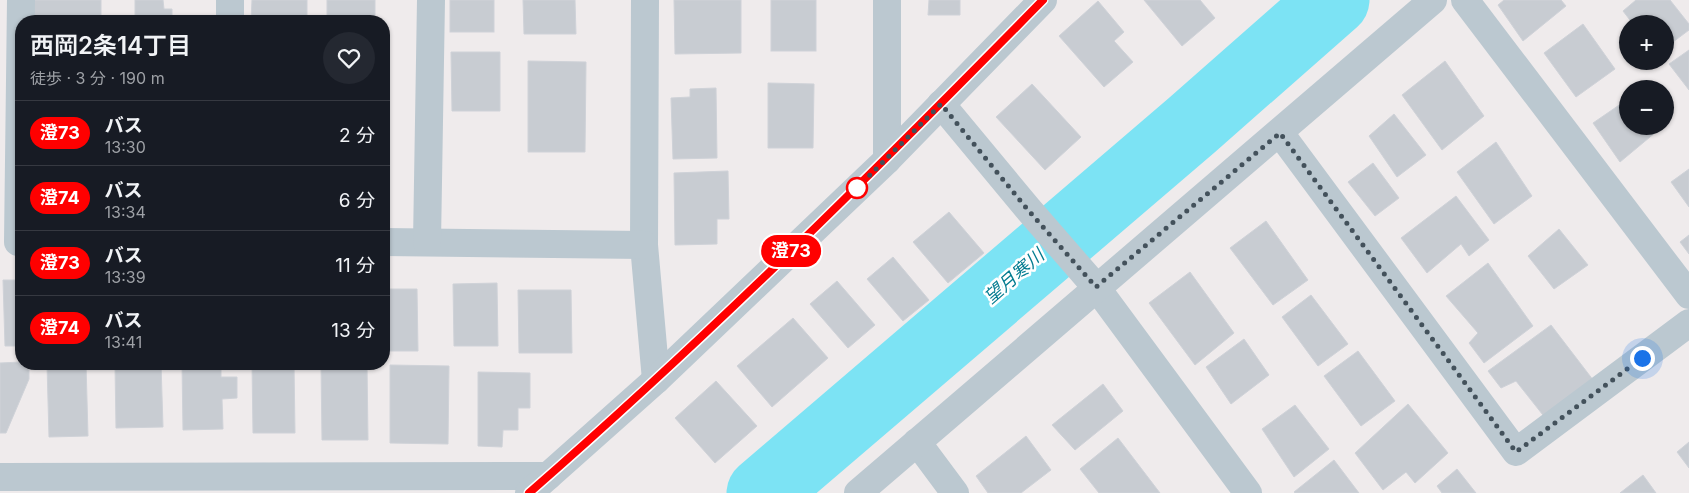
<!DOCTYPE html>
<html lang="ja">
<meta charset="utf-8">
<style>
:root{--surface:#171b24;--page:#242831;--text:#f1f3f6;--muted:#9ea1a6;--line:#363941}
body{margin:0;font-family:Inter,"Noto Sans JP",sans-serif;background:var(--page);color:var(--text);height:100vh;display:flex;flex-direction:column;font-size:19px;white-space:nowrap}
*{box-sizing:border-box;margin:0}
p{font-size:16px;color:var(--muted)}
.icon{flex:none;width:28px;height:28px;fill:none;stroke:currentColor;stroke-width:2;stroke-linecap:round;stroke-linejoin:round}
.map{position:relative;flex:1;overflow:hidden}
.drawer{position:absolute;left:15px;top:15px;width:375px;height:355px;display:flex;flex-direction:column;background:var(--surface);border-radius:20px;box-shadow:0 1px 4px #0004}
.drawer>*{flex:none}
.badge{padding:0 10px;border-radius:16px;font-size:18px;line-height:32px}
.tools{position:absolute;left:1619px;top:15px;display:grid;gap:10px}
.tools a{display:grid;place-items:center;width:55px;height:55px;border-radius:50%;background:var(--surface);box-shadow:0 1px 4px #0004;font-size:25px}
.you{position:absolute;width:25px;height:25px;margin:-12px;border:4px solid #fff;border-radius:50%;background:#1a73e8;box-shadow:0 0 0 8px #1a73e833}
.map>.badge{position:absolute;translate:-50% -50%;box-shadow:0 0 0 2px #fff}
.round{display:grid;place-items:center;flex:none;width:52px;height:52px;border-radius:26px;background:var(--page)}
.headline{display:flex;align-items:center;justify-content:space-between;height:85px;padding:0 15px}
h1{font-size:24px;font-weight:600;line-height:38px}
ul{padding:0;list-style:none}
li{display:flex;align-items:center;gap:15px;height:65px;padding:0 15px;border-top:1px solid var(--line)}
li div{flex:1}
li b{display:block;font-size:19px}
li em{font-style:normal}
li .badge{min-width:55px;font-weight:700;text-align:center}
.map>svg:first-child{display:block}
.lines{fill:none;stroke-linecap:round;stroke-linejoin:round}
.river{stroke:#7ce3f4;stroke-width:71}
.building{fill:#c8ccd2;stroke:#cfd2d8}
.minor{stroke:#bbc8d0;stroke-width:28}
.line-casing{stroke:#fff;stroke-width:11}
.line{stroke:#f00;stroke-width:8}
.walk{stroke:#43515b;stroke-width:5;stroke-dasharray:0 9}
.stop-dot{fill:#fff;stroke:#f00;stroke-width:2.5}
.labels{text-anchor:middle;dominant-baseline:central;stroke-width:5;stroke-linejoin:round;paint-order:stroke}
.water-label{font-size:18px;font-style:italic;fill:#037c90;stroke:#fff}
</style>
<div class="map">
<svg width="1689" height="493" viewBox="0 0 1689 493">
<rect width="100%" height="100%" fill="#efebec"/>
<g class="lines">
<!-- river -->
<path class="river" d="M 762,493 L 1192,125 L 1334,0"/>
</g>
<!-- building -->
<g class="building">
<rect x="32" y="0" width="69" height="21"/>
<path d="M 135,0 L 163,0 L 164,9 L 172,9 L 172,21 L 135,21 Z"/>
<path d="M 252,0 L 307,0 L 307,21 L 251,21 Z"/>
<rect x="327" y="0" width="48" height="21"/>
<rect x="450" y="0" width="44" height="32"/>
<path d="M 523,0 L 575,0 L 576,34 L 524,34 Z"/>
<path d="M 674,0 L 741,0 L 741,53 L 675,54 Z"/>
<rect x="771" y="0" width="45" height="51"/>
<path d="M 929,0 L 960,0 L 960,15 L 928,15 Z"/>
<path d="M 1144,0 L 1200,0 L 1215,18 L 1182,46 Z"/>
<path d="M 1504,0 L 1561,0 L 1566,6 L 1523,41 L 1498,5 Z"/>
<path d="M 1636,0 L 1670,0 L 1689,24 L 1689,30 L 1665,48 L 1665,24 L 1633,24 L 1623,11 Z"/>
<path d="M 1098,1 L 1124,32 L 1114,41 L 1133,62 L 1104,87 L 1059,36 Z"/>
<path d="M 1583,24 L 1615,69 L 1576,97 L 1544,53 Z"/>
<path d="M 1689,50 L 1689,90 L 1669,64 Z"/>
<path d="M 451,52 L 500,52 L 500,111 L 452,111 Z"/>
<path d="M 528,61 L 586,62 L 585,152 L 528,152 Z"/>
<path d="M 1445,61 L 1484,116 L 1442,150 L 1402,95 Z"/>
<path d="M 768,83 L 814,84 L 813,148 L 768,148 Z"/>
<path d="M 1032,84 L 1081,137 L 1045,170 L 996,117 Z"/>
<path d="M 716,88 L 717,158 L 673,159 L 671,98 L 690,97 L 690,89 Z"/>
<path d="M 1628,99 L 1628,126 L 1651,126 L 1656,132 L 1620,162 L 1593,123 Z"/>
<path d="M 1394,114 L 1426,155 L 1397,177 L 1369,136 Z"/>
<path d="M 1496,142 L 1532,196 L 1494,224 L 1457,172 Z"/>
<path d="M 1373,163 L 1399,198 L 1375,216 L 1348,182 Z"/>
<path d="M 1689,169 L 1689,207 L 1671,182 Z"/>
<path d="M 728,171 L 729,219 L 717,219 L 717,244 L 675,245 L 674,173 Z"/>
<path d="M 1456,196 L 1489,240 L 1469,256 L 1461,244 L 1427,273 L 1401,238 Z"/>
<path d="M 949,212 L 984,253 L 948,283 L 913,242 Z"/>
<path d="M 1266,221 L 1308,280 L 1273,305 L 1230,248 Z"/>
<path d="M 1559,229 L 1588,265 L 1554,289 L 1528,256 Z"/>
<path d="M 1689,235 L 1689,254 L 1680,242 Z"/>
<path d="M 893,257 L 929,300 L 903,321 L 867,279 Z"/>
<path d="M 1488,263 L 1533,326 L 1484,363 L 1469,343 L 1478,333 L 1446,296 Z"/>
<path d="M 1190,272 L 1234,333 L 1195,365 L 1149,303 Z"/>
<path d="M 3,280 L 21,280 L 21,346 L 5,346 Z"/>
<path d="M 837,281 L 875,325 L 848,348 L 810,304 Z"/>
<path d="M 497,283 L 498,346 L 454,346 L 453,284 Z"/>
<path d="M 384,289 L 417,289 L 418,351 L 384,351 Z"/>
<path d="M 518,290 L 571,290 L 572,353 L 519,353 Z"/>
<path d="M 1311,295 L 1348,344 L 1318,366 L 1282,317 Z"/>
<path d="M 793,318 L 828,358 L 772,407 L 737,366 Z"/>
<path d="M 1551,325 L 1600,389 L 1550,424 L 1516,381 L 1501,388 L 1488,371 Z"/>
<path d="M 1244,339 L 1269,375 L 1231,404 L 1206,367 Z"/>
<path d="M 1358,351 L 1395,401 L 1361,426 L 1324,376 Z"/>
<path d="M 21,362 L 29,364 L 29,379 L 6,433 L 0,433 L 0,363 Z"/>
<path d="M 47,364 L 86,364 L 88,436 L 49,437 Z"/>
<path d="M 161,364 L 163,427 L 116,428 L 115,365 Z"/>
<path d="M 182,364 L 221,364 L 221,377 L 237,377 L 237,398 L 222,399 L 223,429 L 183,430 Z"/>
<path d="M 252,364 L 294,364 L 295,433 L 253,433 Z"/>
<path d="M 321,364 L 367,364 L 368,440 L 322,440 Z"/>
<path d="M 390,365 L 449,366 L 448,444 L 390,443 Z"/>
<path d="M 478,372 L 530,373 L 530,408 L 518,408 L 518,430 L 503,430 L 502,447 L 478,446 Z"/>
<path d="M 716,381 L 757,426 L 715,463 L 675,418 Z"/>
<path d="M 1103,384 L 1123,411 L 1075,450 L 1052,425 Z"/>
<path d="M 1408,404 L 1448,453 L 1415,483 L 1406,472 L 1383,490 L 1355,453 Z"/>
<path d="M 1295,405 L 1329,449 L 1294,477 L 1262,429 Z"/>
<path d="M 1026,436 L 1051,470 L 1021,493 L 988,493 L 976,476 Z"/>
<path d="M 1118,438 L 1160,493 L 1099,493 L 1080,469 Z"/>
<path d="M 1689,442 L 1689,468 L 1677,452 Z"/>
<path d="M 1334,460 L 1359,493 L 1295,493 L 1294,492 Z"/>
<path d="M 1457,469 L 1476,493 L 1442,493 L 1437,486 Z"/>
<path d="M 1643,475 L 1656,493 L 1620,493 Z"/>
</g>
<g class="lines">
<!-- minor -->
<g class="minor">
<path d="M 230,0 L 230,21"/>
<path d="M 645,0 L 644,245 L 656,380"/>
<path d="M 1465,0 L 1689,295"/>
<path d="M 941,104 L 1029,210 L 1096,287 L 1248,493"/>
<path d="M 1280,133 L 1516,452 L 1689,323"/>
<path d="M 887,160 L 887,0"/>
<path d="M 18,242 L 21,0"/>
<path d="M 384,242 L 644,245"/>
<path d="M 427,242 L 431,0"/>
<path d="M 917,442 L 955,493"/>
<path d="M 0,477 L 548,476"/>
<path d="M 529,493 L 656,380 L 887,160 L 1043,0"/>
<path d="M 858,493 L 1433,0"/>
</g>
</g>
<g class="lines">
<defs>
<path id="line" d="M 529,493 C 708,337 877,169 1043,0"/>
</defs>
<!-- line casing -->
<use href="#line" class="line-casing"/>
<!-- line -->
<use href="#line" class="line"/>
<!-- walk -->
<path class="walk" d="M 857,188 L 941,104 L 1028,210 L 1096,287 L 1280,133 L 1516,452 L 1642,358"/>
</g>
<!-- markers -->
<circle class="stop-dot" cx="857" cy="188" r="10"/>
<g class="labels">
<!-- water labels -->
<g class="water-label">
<text transform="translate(1014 276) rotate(-41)">望月寒川</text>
</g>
</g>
</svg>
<div class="tools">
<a>+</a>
<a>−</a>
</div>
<div class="you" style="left:1642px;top:358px"></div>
<b class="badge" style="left:791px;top:251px;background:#f00;color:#fff">澄73</b>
<section class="drawer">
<div class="headline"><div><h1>西岡2条14丁目</h1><p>徒歩 · 3 分 · 190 m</p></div><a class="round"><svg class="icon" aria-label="heart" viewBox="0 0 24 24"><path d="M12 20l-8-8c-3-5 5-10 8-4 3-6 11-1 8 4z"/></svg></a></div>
<ul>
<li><span class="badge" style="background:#f00;color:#fff">澄73</span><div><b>バス</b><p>13:30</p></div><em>2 分</em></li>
<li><span class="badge" style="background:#f00;color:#fff">澄74</span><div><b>バス</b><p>13:34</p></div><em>6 分</em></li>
<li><span class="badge" style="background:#f00;color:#fff">澄73</span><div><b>バス</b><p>13:39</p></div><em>11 分</em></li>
<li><span class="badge" style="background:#f00;color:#fff">澄74</span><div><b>バス</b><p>13:41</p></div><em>13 分</em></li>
</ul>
</section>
</div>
